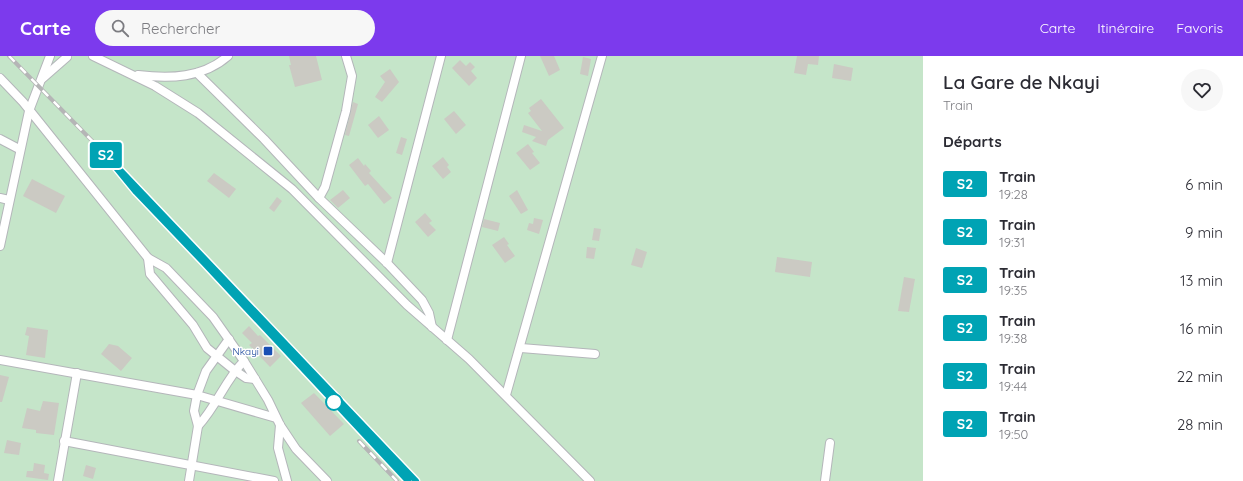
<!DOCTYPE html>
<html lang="fr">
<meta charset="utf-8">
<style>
:root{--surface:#fff;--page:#f7f7f7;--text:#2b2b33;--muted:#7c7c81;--accent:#7c3aed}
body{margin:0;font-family:Quicksand,sans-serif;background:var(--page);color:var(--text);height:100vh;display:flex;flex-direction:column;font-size:15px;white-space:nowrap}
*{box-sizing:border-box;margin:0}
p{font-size:13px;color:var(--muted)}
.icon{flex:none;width:22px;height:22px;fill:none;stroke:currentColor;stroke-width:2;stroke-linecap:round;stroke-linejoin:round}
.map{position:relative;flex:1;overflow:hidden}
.panel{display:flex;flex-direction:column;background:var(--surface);width:320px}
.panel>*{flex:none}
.badge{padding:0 8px;border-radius:3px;font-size:14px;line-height:26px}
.map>.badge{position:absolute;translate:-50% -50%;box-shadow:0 0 0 2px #fff}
h2{padding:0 20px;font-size:15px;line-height:36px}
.round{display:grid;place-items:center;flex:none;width:42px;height:42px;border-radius:21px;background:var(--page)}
.headline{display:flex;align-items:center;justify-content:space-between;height:68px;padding:0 20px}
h1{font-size:19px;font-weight:600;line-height:30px}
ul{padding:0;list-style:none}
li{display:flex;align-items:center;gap:12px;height:48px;padding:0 20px}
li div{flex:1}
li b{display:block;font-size:15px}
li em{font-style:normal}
li .badge{min-width:44px;font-weight:700;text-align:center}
header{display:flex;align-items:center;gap:24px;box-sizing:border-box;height:56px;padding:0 20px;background:var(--accent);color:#fff}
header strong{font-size:19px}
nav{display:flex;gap:22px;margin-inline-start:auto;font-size:14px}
.search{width:280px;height:36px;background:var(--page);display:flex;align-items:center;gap:10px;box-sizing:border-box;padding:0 14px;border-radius:22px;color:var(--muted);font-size:15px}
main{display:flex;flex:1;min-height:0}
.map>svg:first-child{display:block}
.green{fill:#c5e5c9}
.building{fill:#cbcac3}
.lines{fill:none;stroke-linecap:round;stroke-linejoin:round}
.minor-casing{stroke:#b4b6ba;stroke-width:10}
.minor{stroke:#fff;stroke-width:8}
.rail-casing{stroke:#b5b5b6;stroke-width:4}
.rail{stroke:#fff;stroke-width:2.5;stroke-dasharray:8;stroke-linecap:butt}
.line-casing{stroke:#fff;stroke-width:9}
.line{stroke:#00a3b4;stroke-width:6}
.transit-dot{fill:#1a4fb4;stroke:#fff;stroke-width:1.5}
.stop-dot{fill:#fff;stroke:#00a3b4;stroke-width:2}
.labels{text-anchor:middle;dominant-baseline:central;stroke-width:3;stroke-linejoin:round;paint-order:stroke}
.transit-label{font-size:10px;fill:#164399;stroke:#fff;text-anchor:end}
</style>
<header>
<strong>Carte</strong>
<div class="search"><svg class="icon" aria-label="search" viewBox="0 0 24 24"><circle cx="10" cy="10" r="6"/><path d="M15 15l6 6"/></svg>Rechercher</div>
<nav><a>Carte</a><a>Itinéraire</a><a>Favoris</a></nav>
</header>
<main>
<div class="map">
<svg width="923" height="425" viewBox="0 0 923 425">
<rect width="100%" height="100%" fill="#efeee7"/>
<!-- green -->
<rect class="green" x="0" y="0" width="923" height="425"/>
<!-- building -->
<g class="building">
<path d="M 289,0 L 316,0 L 322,24 L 295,31 L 289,9 L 291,9 Z"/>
<path d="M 540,0 L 554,0 L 560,14 L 549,20 Z"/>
<path d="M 797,0 L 819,0 L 818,9 L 808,8 L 806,19 L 794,17 Z"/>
<path d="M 583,1 L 591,3 L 588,20 L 580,18 Z"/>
<path d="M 460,4 L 466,10 L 470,6 L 475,11 L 471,15 L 477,22 L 469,30 L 452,12 Z"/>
<path d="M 834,8 L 853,12 L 851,25 L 832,22 Z"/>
<path d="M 390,13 L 399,26 L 382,46 L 375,41 L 385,26 L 380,20 Z"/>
<path d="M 541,43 L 564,72 L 548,84 L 546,90 L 532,85 L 536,81 L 522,76 L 524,69 L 542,75 L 528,57 L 531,55 L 529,52 Z"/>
<path d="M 353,46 L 358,48 L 349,80 L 345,79 Z"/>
<path d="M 454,55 L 466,69 L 456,78 L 444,63 Z"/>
<path d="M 379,60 L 389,74 L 378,82 L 368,69 Z"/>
<path d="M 401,81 L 407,83 L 402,99 L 396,97 Z"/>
<path d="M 528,88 L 534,96 L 532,97 L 540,107 L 530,114 L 516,97 Z"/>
<path d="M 443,101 L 449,109 L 447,111 L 451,116 L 443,123 L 432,110 Z"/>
<path d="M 358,102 L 364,110 L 365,108 L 371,115 L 369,117 L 392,142 L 384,148 L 368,128 L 365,130 L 349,109 Z"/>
<path d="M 214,117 L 236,133 L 229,142 L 207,125 Z"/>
<path d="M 32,123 L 65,140 L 56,157 L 23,140 Z"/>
<path d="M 343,134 L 350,142 L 338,152 L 330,144 Z"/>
<path d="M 517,134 L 528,154 L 521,158 L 509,140 Z"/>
<path d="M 277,141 L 282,145 L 274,156 L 269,152 Z"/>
<path d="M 425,157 L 432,165 L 429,167 L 436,174 L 428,181 L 415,166 Z"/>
<path d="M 534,162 L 543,164 L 539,178 L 527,174 L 529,167 L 533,168 Z"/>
<path d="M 484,163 L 500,167 L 498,175 L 482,171 Z"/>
<path d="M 594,172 L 601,173 L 599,185 L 592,184 Z"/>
<path d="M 504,181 L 509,188 L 507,189 L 515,200 L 505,207 L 492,189 Z"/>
<path d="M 587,191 L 596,192 L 594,203 L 586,202 Z"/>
<path d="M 636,192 L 647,196 L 642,212 L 631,209 Z"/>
<path d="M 777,201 L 812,206 L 810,221 L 775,216 Z"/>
<path d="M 904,221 L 915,223 L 909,256 L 898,255 Z"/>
<path d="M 249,270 L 258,280 L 260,279 L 281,300 L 270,311 L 249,289 L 252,287 L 242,277 Z"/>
<path d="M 27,271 L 48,274 L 45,302 L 26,299 L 29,280 L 25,279 Z"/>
<path d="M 109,288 L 118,290 L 132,302 L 121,315 L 101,298 Z"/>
<path d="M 0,319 L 9,321 L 2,346 L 0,346 Z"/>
<path d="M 314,337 L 344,368 L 330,380 L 301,347 Z"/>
<path d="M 43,345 L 59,347 L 54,379 L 36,377 L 36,374 L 22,372 L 27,352 L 40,355 Z"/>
<path d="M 7,384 L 21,387 L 19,399 L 4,397 Z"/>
<path d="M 34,407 L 45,409 L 44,417 L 49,418 L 48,424 L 26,421 L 27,415 L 33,415 Z"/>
<path d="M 86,409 L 96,412 L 93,423 L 83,420 Z"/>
</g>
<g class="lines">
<defs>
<g id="minor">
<path d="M 93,0 L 155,30 L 198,57 L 292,133 L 407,249 L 469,303 L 590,425"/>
<path d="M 197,17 L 264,83 L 319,142 L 387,207 L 422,244 L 429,257 L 432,271"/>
<path d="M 138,19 C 170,23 203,22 228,0"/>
<path d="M 0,22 L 23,46 L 148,202 L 166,212 L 213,261 L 244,305 L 268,344 L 280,369 L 296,393 L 327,425"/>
<path d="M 43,22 L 67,1"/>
<path d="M 0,83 L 19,93"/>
<path d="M 0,142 L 9,144"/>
<path d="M 319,142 L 325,131 L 346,55 L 352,20 L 346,0"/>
<path d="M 0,190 L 29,55 L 50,0"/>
<path d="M 148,202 L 150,218 L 193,269 L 207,292 L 234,314 L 246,322 L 255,323"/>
<path d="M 387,207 L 441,0"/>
<path d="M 447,284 L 521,0"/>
<path d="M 521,292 L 595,298"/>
<path d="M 0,304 L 197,339 L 276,362"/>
<path d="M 506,339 L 602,0"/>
<path d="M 280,369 L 278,392 L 287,425"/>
<path d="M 198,370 C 217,350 225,324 244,305"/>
<path d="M 64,385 L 274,425"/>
<path d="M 58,425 L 77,317"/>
<path d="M 189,425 L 198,370 L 194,355 L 197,339 L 206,315 L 229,283"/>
<path d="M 825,425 L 830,387"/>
</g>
</defs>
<!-- minor casing -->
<use href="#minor" class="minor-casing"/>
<!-- minor -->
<use href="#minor" class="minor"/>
<defs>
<g id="rail">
<path d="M 9,0 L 104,97 L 416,425"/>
<path d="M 359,385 L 397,425"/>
</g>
</defs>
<!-- rail casing -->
<use href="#rail" class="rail-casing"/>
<!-- rail -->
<use href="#rail" class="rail"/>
</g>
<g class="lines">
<defs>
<path id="line" d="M 408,425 L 204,207 L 136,136 L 104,97 L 416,425"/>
</defs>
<!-- line casing -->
<use href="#line" class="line-casing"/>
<!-- line -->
<use href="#line" class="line"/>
</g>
<!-- markers -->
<rect class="transit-dot" x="263" y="290" width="10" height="10" rx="2"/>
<circle class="stop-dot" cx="334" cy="346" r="8"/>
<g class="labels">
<!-- transit labels -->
<g class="transit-label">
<text x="259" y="295">Nkayi</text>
</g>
</g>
</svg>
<b class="badge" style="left:106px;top:99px;background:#00a3b4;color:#fff">S2</b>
</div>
<section class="panel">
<div class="headline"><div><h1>La Gare de Nkayi</h1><p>Train</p></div><a class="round"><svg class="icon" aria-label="heart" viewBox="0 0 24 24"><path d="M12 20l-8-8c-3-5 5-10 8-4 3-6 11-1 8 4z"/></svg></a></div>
<h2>Départs</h2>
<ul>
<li><span class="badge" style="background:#00a3b4;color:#fff">S2</span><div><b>Train</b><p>19:28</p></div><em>6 min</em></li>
<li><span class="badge" style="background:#00a3b4;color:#fff">S2</span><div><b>Train</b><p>19:31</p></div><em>9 min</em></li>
<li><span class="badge" style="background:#00a3b4;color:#fff">S2</span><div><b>Train</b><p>19:35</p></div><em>13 min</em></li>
<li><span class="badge" style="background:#00a3b4;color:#fff">S2</span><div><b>Train</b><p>19:38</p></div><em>16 min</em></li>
<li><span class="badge" style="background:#00a3b4;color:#fff">S2</span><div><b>Train</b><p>19:44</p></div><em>22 min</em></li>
<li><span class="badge" style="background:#00a3b4;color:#fff">S2</span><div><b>Train</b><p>19:50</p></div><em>28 min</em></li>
</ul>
</section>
</main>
